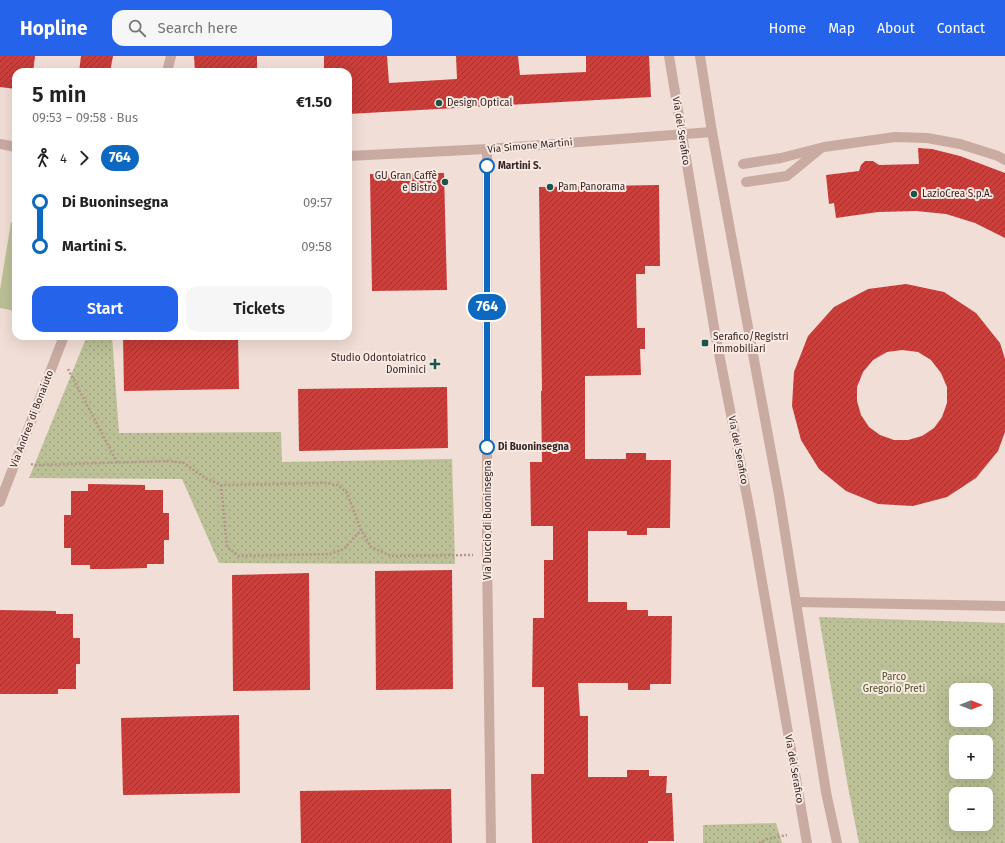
<!DOCTYPE html>
<meta charset="utf-8">
<style>
:root{--surface:#fff;--page:#f6f6f6;--text:#222;--muted:#767676;--accent:#2563eb}
body{margin:0;font-family:"Fira Sans",sans-serif;background:var(--page);color:var(--text);height:100vh;display:flex;flex-direction:column;font-size:15px;white-space:nowrap}
*{box-sizing:border-box;margin:0}
p{font-size:13px;color:var(--muted)}
.icon{flex:none;width:22px;height:22px;fill:none;stroke:currentColor;stroke-width:2;stroke-linecap:round;stroke-linejoin:round}
.map{position:relative;flex:1;overflow:hidden}
.side{position:absolute;left:12px;top:12px;width:340px;height:272px;display:flex;flex-direction:column;background:var(--surface);border-radius:12px;box-shadow:0 4px 16px #0002}
.side>*{flex:none}
.badge{padding:0 8px;border-radius:13px;font-size:14px;line-height:26px}
.needle{width:26px;rotate:90deg}
.controls{position:absolute;left:949px;top:627px;display:grid;gap:8px}
.controls a{display:grid;place-items:center;width:44px;height:44px;border-radius:8px;background:var(--surface);box-shadow:0 4px 16px #0002;font-size:20px}
.map>.badge{position:absolute;translate:-50% -50%;box-shadow:0 0 0 2px #fff}
.legs{display:flex;align-items:center;gap:6px;height:44px;padding:0 20px;font-size:13px}
.legs p{margin-inline-start:auto}
.headline{display:flex;align-items:center;justify-content:space-between;height:68px;padding:0 20px}
h1{font-size:22px;font-weight:600;line-height:30px}
.primary-button{display:flex;gap:8px;margin-top:auto;padding:8px 20px}
.primary-button a{flex:1;height:46px;border-radius:12px;background:var(--accent);color:#fff;font-size:16px;font-weight:600;line-height:46px;text-align:center}
.primary-button a+a{background:var(--page);color:var(--text)}
ul{padding:0 20px;list-style:none}
li{display:flex;align-items:center;gap:14px;height:44px;font-size:15px}
li i{display:grid;place-items:center;width:6px;height:100%;margin:0 5px;background:currentColor}
li i::after{content:'';width:10px;height:10px;margin:-5px;border:3px solid;border-radius:50%;background:var(--surface)}
li p{margin-inline-start:auto}
li:first-child i{background:linear-gradient(#0000 50%,currentColor 0)}
li:last-child i{background:linear-gradient(currentColor 50%,#0000 0)}
header{display:flex;align-items:center;gap:24px;box-sizing:border-box;height:56px;padding:0 20px;background:var(--accent);color:#fff}
header strong{font-size:19px}
nav{display:flex;gap:22px;margin-inline-start:auto;font-size:14px}
.search{width:280px;height:36px;background:var(--page);display:flex;align-items:center;gap:10px;box-sizing:border-box;padding:0 14px;border-radius:12px;color:var(--muted);font-size:15px}
.map>svg:first-child{display:block}
.park{fill:url(#park-dots);fill-rule:evenodd}
.pitch{fill:#bbc096}
.building{fill:url(#building-hatch);fill-rule:evenodd}
.lines{fill:none;stroke-linecap:round;stroke-linejoin:round}
.path{stroke:#b4958c;stroke-width:2.5;stroke-dasharray:2 2;stroke-linecap:butt}
.minor{stroke:#c9aba2;stroke-width:10}
.line-1-casing{stroke:#fff;stroke-width:9}
.line-1{stroke:#0c69bf;stroke-width:6}
.poi-dot{fill:#1a554c;stroke:#f9e9e2;stroke-width:1.5}
.stop-1-dot{fill:#fff;stroke:#0c69bf;stroke-width:2}
.labels{text-anchor:middle;dominant-baseline:central;stroke-width:4;stroke-linejoin:round;paint-order:stroke}
.poi-label{font-size:10px;fill:#332625;stroke:#f9e9e2;text-anchor:start}
.street-label{font-size:10px;fill:#332625;stroke:#f9e9e2}
.stop-label{font-size:10px;font-weight:bold;fill:#332625;stroke:#f9e9e2;text-anchor:start}
.park-label{font-size:10px;fill:#4c5228;stroke:#f9e9e2}
</style>
<header>
<strong>Hopline</strong>
<div class="search"><svg class="icon" aria-label="search" viewBox="0 0 24 24"><circle cx="10" cy="10" r="6"/><path d="M15 15l6 6"/></svg>Search here</div>
<nav><a>Home</a><a>Map</a><a>About</a><a>Contact</a></nav>
</header>
<div class="map">
<svg width="1005" height="787" viewBox="0 0 1005 787">
<defs>
<pattern id="park-dots" width="8" height="8" patternUnits="userSpaceOnUse"><rect width="8" height="8" fill="#bbc096"/><path d="M2 2h.1M6 6h.1" fill="none" stroke="#a1a581" stroke-width="1.8" stroke-linecap="round"/></pattern>
<pattern id="building-hatch" width="6" height="6" patternUnits="userSpaceOnUse"><rect width="6" height="6" fill="#c83f3c"/><path d="M-1 1l2-2M0 6l6-6M5 7l2-2" fill="none" stroke="#a33532"/></pattern>
</defs>
<rect width="100%" height="100%" fill="#f1ded6"/>
<!-- park -->
<g class="park">
<path d="M 87,280 L 112,280 L 119,377 L 281,376 L 282,406 L 452,403 L 455,508 L 219,507 L 182,423 L 29,422 Z"/>
<path d="M 819,561 L 1005,567 L 1005,787 L 859,787 L 848,731 ZM 956,634 L 986,634 L 986,664 L 956,664 ZM 956,686 L 986,686 L 986,716 L 956,716 ZM 956,738 L 986,738 L 986,768 L 956,768 Z"/>
<path d="M 776,767 L 782,787 L 703,787 L 703,769 Z"/>
</g>
<!-- pitch -->
<path class="pitch" d="M 11,166 L 16,167 L 16,255 L 0,252 L 0,234 Z"/>
<!-- building -->
<g class="building">
<path d="M 0,0 L 35,0 L 33,16 L 16,16 L 16,33 L 0,31 Z"/>
<path d="M 81,0 L 113,0 L 110,16 L 79,16 Z"/>
<path d="M 194,0 L 257,0 L 257,16 L 195,16 Z"/>
<path d="M 324,0 L 387,0 L 389,27 L 457,23 L 456,0 L 518,0 L 520,19 L 586,16 L 586,0 L 649,0 L 651,41 L 348,58 L 348,16 L 324,16 Z"/>
<path d="M 918,92 L 932,93 L 960,100 L 1005,117 L 1005,182 L 975,167 L 946,158 L 916,155 L 878,156 L 836,162 L 834,147 L 829,148 L 826,119 L 859,115 L 861,109 L 865,105 L 873,105 L 879,109 L 919,108 Z"/>
<path d="M 444,117 L 447,234 L 372,235 L 370,118 Z"/>
<path d="M 659,129 L 660,210 L 645,210 L 645,218 L 636,218 L 637,272 L 645,272 L 645,293 L 640,293 L 641,319 L 585,320 L 585,403 L 626,403 L 626,397 L 646,397 L 646,404 L 671,404 L 670,472 L 647,472 L 647,479 L 627,479 L 627,475 L 588,475 L 588,546 L 627,546 L 627,554 L 648,554 L 648,560 L 672,560 L 671,628 L 650,628 L 650,634 L 628,634 L 628,627 L 578,627 L 580,660 L 588,660 L 588,721 L 627,721 L 627,714 L 649,714 L 649,720 L 667,720 L 666,737 L 672,737 L 674,785 L 648,785 L 648,787 L 532,787 L 531,718 L 544,718 L 544,631 L 532,631 L 533,562 L 544,562 L 544,504 L 553,504 L 553,470 L 531,470 L 530,406 L 542,406 L 541,335 L 542,335 L 539,131 Z"/>
<path d="M 906,228 L 944,236 L 976,257 L 1000,287 L 1005,303 L 1005,376 L 998,395 L 976,422 L 947,441 L 913,450 L 878,448 L 846,435 L 819,413 L 801,384 L 792,350 L 794,316 L 808,280 L 834,251 L 868,233 ZM 902,294 L 918,296 L 931,304 L 941,317 L 947,331 L 947,347 L 942,361 L 934,372 L 922,380 L 908,384 L 894,384 L 880,379 L 869,371 L 861,359 L 857,345 L 857,331 L 863,316 L 873,304 L 887,296 Z"/>
<path d="M 123,280 L 238,280 L 239,333 L 124,335 Z"/>
<path d="M 447,331 L 448,392 L 299,395 L 298,333 Z"/>
<path d="M 88,428 L 145,429 L 145,434 L 163,434 L 163,457 L 169,457 L 169,484 L 164,484 L 164,508 L 147,508 L 147,512 L 107,513 L 90,513 L 90,509 L 71,509 L 71,492 L 64,492 L 64,459 L 71,459 L 71,435 L 88,435 Z"/>
<path d="M 452,514 L 453,633 L 376,634 L 375,515 Z"/>
<path d="M 309,517 L 310,634 L 233,635 L 232,519 Z"/>
<path d="M 0,554 L 56,555 L 56,558 L 73,558 L 73,582 L 80,582 L 80,608 L 76,608 L 76,633 L 58,633 L 58,638 L 0,638 Z"/>
<path d="M 239,659 L 240,737 L 123,739 L 121,662 Z"/>
<path d="M 451,733 L 452,787 L 301,787 L 300,735 Z"/>
</g>
<g class="lines">
<!-- path -->
<g class="path">
<path d="M 68,313 L 117,406"/>
<path d="M 31,408 L 34,409 L 170,405 L 184,407 L 205,422 L 221,429 L 325,427 L 338,429 L 347,437 L 361,474 L 371,491 L 391,500 L 473,499"/>
<path d="M 221,429 L 227,491 L 239,500 L 330,498 L 344,493 L 361,474"/>
<path d="M 759,787 L 767,783 L 787,779"/>
</g>
<!-- minor -->
<g class="minor">
<path d="M 669,0 L 715,277 L 750,456 L 807,787"/>
<path d="M 700,0 L 712,76 L 779,439 L 826,736 L 837,787"/>
<path d="M 167,16 L 171,0"/>
<path d="M 0,88 L 16,91"/>
<path d="M 487,93 L 487,499 L 491,787"/>
<path d="M 348,100 L 487,93 L 712,76"/>
<path d="M 743,108 L 781,102 L 824,91 L 895,81 L 927,82 L 960,88 L 998,100 L 1005,104"/>
<path d="M 746,126 L 787,120 L 820,93"/>
<path d="M 0,446 L 64,280"/>
<path d="M 796,546 L 1005,550"/>
</g>
</g>
<g class="lines">
<defs>
<path id="line-1" d="M 487,110 L 487,391"/>
</defs>
<!-- line-1 casing -->
<use href="#line-1" class="line-1-casing"/>
<!-- line-1 -->
<use href="#line-1" class="line-1"/>
</g>
<!-- markers -->
<g class="poi-dot">
<circle cx="439" cy="47" r="4"/>
<circle cx="445" cy="126" r="4"/>
<circle cx="550" cy="131" r="4"/>
<circle cx="914" cy="138" r="4"/>
<rect x="701" y="283" width="8" height="8" rx="2"/>
<path d="M433 302h4v4h4v4h-4v4h-4v-4h-4v-4h4z"/>
</g>
<g class="stop-1-dot">
<circle cx="487" cy="110" r="7"/>
<circle cx="487" cy="391" r="7"/>
</g>
<g class="labels">
<!-- poi labels -->
<g class="poi-label">
<text x="447" y="47">Design Optical</text>
<text x="437" y="120" text-anchor="end">GU Gran Caffè<tspan x="437" dy="12">e Bistrò</tspan></text>
<text x="558" y="131">Pam Panorama</text>
<text x="922" y="138">LazioCrea S.p.A.</text>
<text x="713" y="281">Serafico/Registri<tspan x="713" dy="12">Immobiliari</tspan></text>
<text x="426" y="302" text-anchor="end">Studio Odontoiatrico<tspan x="426" dy="12">Dominici</tspan></text>
</g>
<!-- street labels -->
<g class="street-label">
<text transform="translate(681 75) rotate(81)">Via del Serafico</text>
<text transform="translate(530 90) rotate(-5)">Via Simone Martini</text>
<text transform="translate(32 363) rotate(-69)">Via Andrea di Bonaiuto</text>
<text transform="translate(738 394) rotate(79)">Via del Serafico</text>
<text transform="translate(488 464) rotate(-90)">Via Duccio di Buoninsegna</text>
<text transform="translate(794 713) rotate(80)">Via del Serafico</text>
</g>
<!-- stop labels -->
<g class="stop-label">
<text x="498" y="110">Martini S.</text>
<text x="498" y="391">Di Buoninsegna</text>
</g>
<!-- park labels -->
<g class="park-label">
<text x="894" y="621">Parco<tspan x="894" dy="12">Gregorio Preti</tspan></text>
</g>
</g>
</svg>
<div class="controls">
<a><svg class="needle" viewBox="-14 -14 28 28"><path d="M0-13l5 13h-10z" fill="#e53935"/><path d="M0 13l5-13h-10z" fill="#767676"/></svg></a>
<a>+</a>
<a>−</a>
</div>
<b class="badge" style="left:487px;top:251px;background:#0c69bf;color:#fff">764</b>
<section class="side">
<div class="headline"><div><h1>5 min</h1><p>09:53 – 09:58 · Bus</p></div><b>€1.50</b></div>
<div class="legs"><svg class="icon" aria-label="walk" viewBox="0 0 24 24"><circle cx="13" cy="4" r="2"/><path d="M13 8l-2 6 4 7M11 14l-3 7M7 12l3-4h3l4 4"/></svg>4<svg class="icon" aria-label="forward" viewBox="0 0 24 24"><path d="M9 5l7 7-7 7"/></svg><b class="badge" style="background:#0c69bf;color:#fff">764</b></div>
<ul>
<li><i style="color:#0c69bf"></i><b>Di Buoninsegna</b><p>09:57</p></li>
<li><i style="color:#0c69bf"></i><b>Martini S.</b><p>09:58</p></li>
</ul>
<div class="primary-button"><a>Start</a><a>Tickets</a></div>
</section>
</div>
